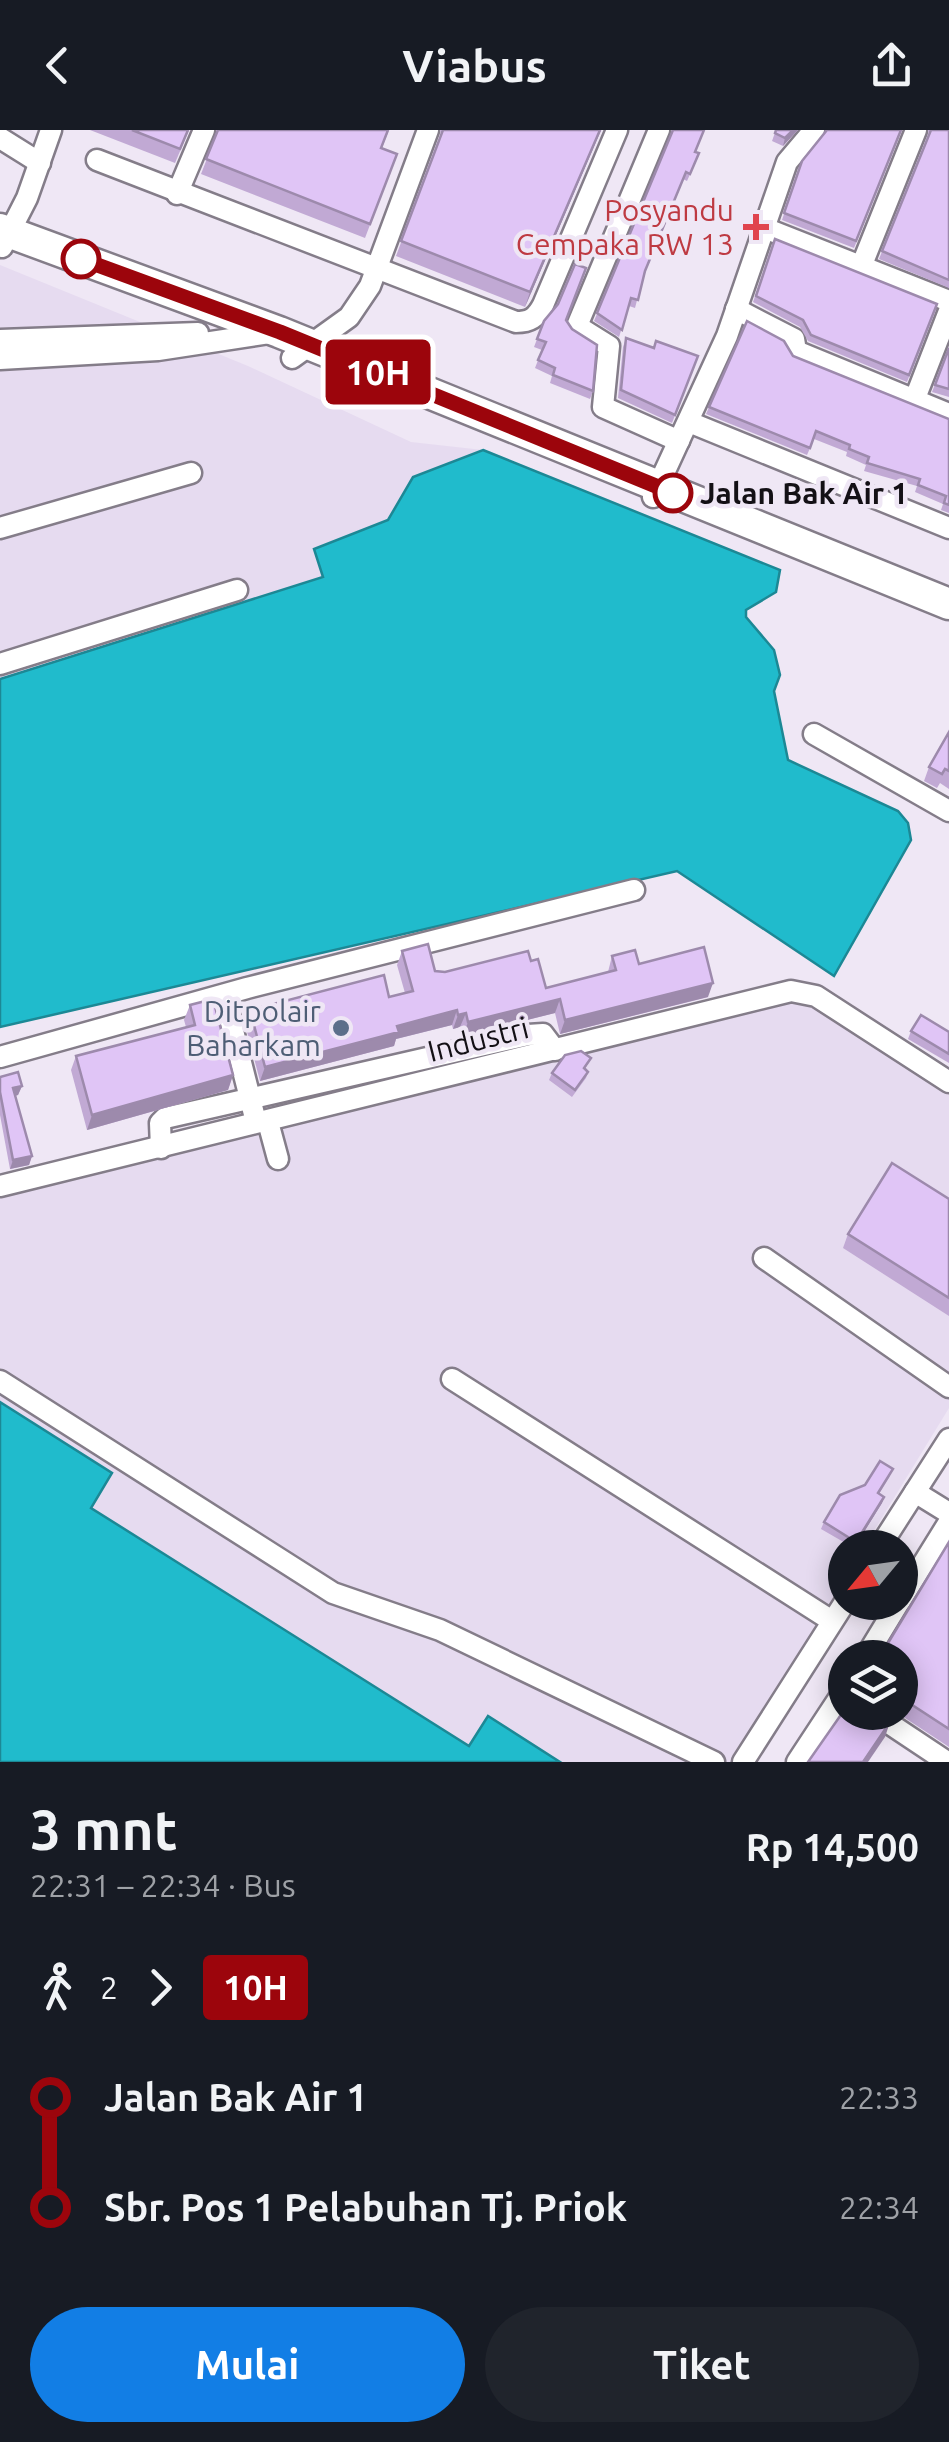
<!DOCTYPE html>
<html lang="id">
<meta charset="utf-8">
<style>
:root{--surface:#171b24;--page:#20242c;--text:#f1f3f6;--muted:#9ea1a6;--accent:#127ee5}
body{margin:0;font-family:Ubuntu,sans-serif;background:var(--page);color:var(--text);height:100vh;display:flex;flex-direction:column;font-size:38px;white-space:nowrap}
*{box-sizing:border-box;margin:0}
p{font-size:32px;color:var(--muted)}
.icon{flex:none;width:55px;height:55px;fill:none;stroke:currentColor;stroke-width:2;stroke-linecap:round;stroke-linejoin:round}
.map{position:relative;height:1632px;overflow:hidden}
.side{display:flex;flex-direction:column;background:var(--surface);flex:1}
.side>*{flex:none}
.badge{padding:0 20px;border-radius:8px;font-size:35px;line-height:65px}
.needle{width:65px;rotate:241deg}
.tools{position:absolute;left:828px;top:1400px;display:grid;gap:20px}
.tools a{display:grid;place-items:center;width:90px;height:90px;border-radius:50%;background:var(--surface);box-shadow:0 5px 25px #0003;font-size:50px}
.map>.badge{position:absolute;translate:-50% -50%;box-shadow:0 0 0 5px #fff}
.legs{display:flex;align-items:center;gap:15px;height:110px;padding:0 30px;font-size:32px}
.legs p{margin-inline-start:auto}
.overview{display:flex;align-items:center;justify-content:space-between;height:170px;padding:0 30px}
h1{font-size:55px;font-weight:600;line-height:75px}
.primary-button{display:flex;gap:20px;margin-top:auto;padding:20px 30px}
.primary-button a{flex:1;height:115px;border-radius:60px;background:var(--accent);color:#fff;font-size:40px;font-weight:600;line-height:115px;text-align:center}
.primary-button a+a{background:var(--page);color:var(--text)}
ul{padding:0 30px;list-style:none}
li{display:flex;align-items:center;gap:35px;height:110px;font-size:38px}
li i{display:grid;place-items:center;width:15px;height:100%;margin:0 12px;background:currentColor}
li i::after{content:'';width:25px;height:25px;margin:-12px;border:8px solid;border-radius:50%;background:var(--surface)}
li p{margin-inline-start:auto}
li:first-child i{background:linear-gradient(#0000 50%,currentColor 0)}
li:last-child i{background:linear-gradient(currentColor 50%,#0000 0)}
header{display:flex;justify-content:space-between;align-items:center;height:130px;padding:0 30px;background:var(--surface);font-size:45px;font-weight:600}
.map>svg:first-child{display:block}
.built{fill:#e6dbf0}
.water{fill:#20bbcc;stroke:#1c8895;stroke-width:2.5}
.lines{fill:none;stroke-linecap:round;stroke-linejoin:round}
.minor-casing{stroke:#847d89;stroke-width:25}
.highway-casing{stroke:#847d89;stroke-width:35}
.minor{stroke:#fff;stroke-width:20}
.highway{stroke:#fff;stroke-width:30}
.wall{fill:#c1a9d4}
.shaded-wall{fill:#9d8aac}
.building{fill:#e0c5f6;stroke:#9d8aac;stroke-width:2.5}
.line-1-casing{stroke:#fff;stroke-width:22}
.line-1{stroke:#9c050c;stroke-width:15}
.health-dot{fill:#e0444e;stroke:#efe7f5;stroke-width:4}
.stop-1-dot{fill:#fff;stroke:#9c050c;stroke-width:5}
.service-dot{fill:#5c6f8a;stroke:#efe7f5;stroke-width:4}
.labels{text-anchor:middle;dominant-baseline:central;stroke-width:9;stroke-linejoin:round;paint-order:stroke}
.health-label{font-size:30px;fill:#be3a42;stroke:#efe7f5;text-anchor:end}
.stop-label{font-size:30px;font-weight:bold;fill:#131015;stroke:#efe7f5;text-anchor:start}
.service-label{font-size:30px;fill:#4e5e75;stroke:#efe7f5;text-anchor:end}
.street-label{font-size:30px;fill:#131015;stroke:#efe7f5}
</style>
<header><svg class="icon" aria-label="back" viewBox="0 0 24 24"><path d="M15 5l-7 7 7 7"/></svg>Viabus<svg class="icon" aria-label="share" viewBox="0 0 24 24"><path d="M12 15V3M7 8l5-5 5 5M5 13v7h14v-7"/></svg></header>
<div class="map">
<svg width="949" height="1632" viewBox="0 0 949 1632">
<rect width="100%" height="100%" fill="#efe7f5"/>
<!-- built -->
<g class="built">
<path d="M 0,135 L 248,236 L 411,312 L 483,320 L 413,347 L 388,390 L 314,418 L 324,447 L 0,549 Z"/>
<path d="M 798,869 L 949,965 L 949,1278 L 864,1417 L 845,1418 L 845,1448 L 732,1632 L 560,1632 L 488,1587 L 469,1617 L 90,1378 L 111,1343 L 0,1272 L 0,1063 Z"/>
</g>
<!-- water -->
<g class="water">
<path d="M 483,320 L 780,440 L 776,462 L 746,480 L 746,487 L 774,520 L 780,545 L 774,561 L 788,630 L 898,681 L 908,693 L 911,710 L 834,846 L 677,741 L 0,897 L 0,549 L 323,447 L 314,419 L 388,390 L 413,347 Z"/>
<path d="M 0,1272 L 112,1343 L 91,1378 L 469,1616 L 488,1586 L 560,1632 L 0,1632 Z"/>
</g>
<g class="lines">
<defs>
<g id="minor">
<path d="M 659,0 L 577,196 L 609,216 L 603,277 L 679,311"/>
<path d="M 0,8 L 40,33"/>
<path d="M 97,30 L 516,192 C 530,192 536,188 543,175 L 617,0"/>
<path d="M 177,64 L 204,0"/>
<path d="M 767,99 L 949,171"/>
<path d="M 2,117 L 27,68 L 51,0"/>
<path d="M 861,137 L 916,0"/>
<path d="M 736,179 L 794,209 L 796,221 L 949,284"/>
<path d="M 0,210 L 198,203"/>
<path d="M 292,228 L 349,187 L 370,156 L 428,0"/>
<path d="M 0,229 L 158,220 L 276,202"/>
<path d="M 914,271 L 949,181"/>
<path d="M 689,292 L 949,398"/>
<path d="M 653,367 L 727,206 L 787,32 L 814,0"/>
<path d="M 0,398 L 191,343"/>
<path d="M 0,534 L 237,460"/>
<path d="M 814,604 L 949,681"/>
<path d="M 224,865 L 254,984"/>
<path d="M 0,927 L 247,858 L 634,760"/>
<path d="M 268,992 L 278,1029"/>
<path d="M 161,1018 L 160,993 L 165,988 L 528,905 L 543,904 L 555,920"/>
<path d="M 0,1056 L 791,861 L 816,866 L 949,952"/>
<path d="M 764,1128 L 949,1257"/>
<path d="M 452,1249 L 832,1491"/>
<path d="M 0,1251 L 333,1463 L 440,1500 L 714,1632"/>
<path d="M 915,1362 L 949,1383"/>
<path d="M 879,1418 L 949,1309"/>
<path d="M 900,1471 L 949,1392"/>
<path d="M 865,1528 L 899,1472"/>
<path d="M 872,1582 L 947,1632"/>
<path d="M 743,1632 L 845,1472"/>
<path d="M 797,1632 L 845,1559"/>
</g>
<path id="highway" d="M 0,99 L 279,202 L 949,474"/>
</defs>
<!-- minor casing -->
<use href="#minor" class="minor-casing"/>
<!-- highway casing -->
<use href="#highway" class="highway-casing"/>
<!-- minor -->
<use href="#minor" class="minor"/>
<!-- highway -->
<use href="#highway" class="highway"/>
</g>
<!-- wall -->
<g class="wall">
<path d="M 90,0 L 189,0 L 175,33 Z"/>
<path d="M 216,0 L 389,0 L 382,18 L 397,24 L 365,108 L 201,44 L 217,3 Z"/>
<path d="M 440,0 L 601,0 L 525,177 L 396,126 L 441,5 Z"/>
<path d="M 673,0 L 704,0 L 695,22 L 696,31 L 687,51 L 683,49 L 644,143 L 635,178 L 629,176 L 619,207 L 594,191 Z"/>
<path d="M 776,0 L 798,0 L 783,16 L 772,11 Z"/>
<path d="M 901,0 L 854,118 L 782,90 L 802,31 Z"/>
<path d="M 928,0 L 949,0 L 949,158 L 879,129 L 929,5 Z"/>
<path d="M 775,109 L 937,174 L 907,252 L 808,211 L 800,197 L 753,172 Z"/>
<path d="M 566,190 L 593,261 L 590,269 L 550,253 L 552,246 L 535,238 L 542,220 L 534,217 L 544,191 Z"/>
<path d="M 747,191 L 793,226 L 949,289 L 949,383 L 941,380 L 943,374 L 915,362 L 917,356 L 864,341 L 866,335 L 846,326 L 847,322 L 814,309 L 807,325 L 706,284 Z"/>
<path d="M 626,208 L 654,218 L 698,226 L 672,293 L 618,268 L 623,217 Z"/>
<path d="M 949,218 L 949,267 L 932,262 Z"/>
<path d="M 949,602 L 949,659 L 940,653 L 937,658 L 924,651 L 929,637 Z"/>
<path d="M 402,821 L 435,841 L 445,842 L 531,831 L 546,858 L 608,842 L 612,826 L 639,834 L 708,867 L 560,904 L 555,883 L 463,906 L 460,897 L 453,899 L 452,895 L 396,909 L 394,916 L 260,951 L 245,894 L 250,880 L 389,867 L 405,863 L 397,835 Z"/>
<path d="M 190,875 L 233,945 L 228,960 L 87,1000 L 71,940 L 76,926 L 186,897 L 184,890 Z"/>
<path d="M 911,901 L 949,902 L 949,933 L 908,909 Z"/>
<path d="M 591,928 L 585,939 L 588,942 L 586,948 L 572,967 L 549,950 L 552,943 Z"/>
<path d="M 0,947 L 22,956 L 18,965 L 15,966 L 32,1026 L 29,1035 L 10,1039 L 0,985 Z"/>
<path d="M 949,1069 L 949,1186 L 843,1118 L 848,1104 Z"/>
<path d="M 890,1346 L 879,1364 L 884,1367 L 882,1373 L 854,1418 L 821,1399 L 824,1392 Z"/>
<path d="M 949,1412 L 949,1617 L 896,1582 L 900,1582 L 900,1528 Z"/>
</g>
<!-- shaded-wall -->
<g class="shaded-wall">
<path d="M 600,0 L 601,0 L 525,177 L 530,162 Z"/>
<path d="M 793,0 L 798,0 L 783,16 L 785,8 Z"/>
<path d="M 713,853 L 708,867 L 560,904 L 565,890 Z"/>
<path d="M 560,869 L 555,883 L 463,906 L 468,892 Z"/>
<path d="M 457,880 L 452,895 L 396,909 L 394,916 L 260,951 L 265,937 L 397,896 Z"/>
<path d="M 466,883 L 460,897 L 453,899 L 458,885 Z"/>
<path d="M 233,945 L 228,960 L 87,1000 L 92,985 Z"/>
<path d="M 22,956 L 18,965 L 10,967 L 13,958 Z"/>
<path d="M 32,1026 L 29,1035 L 10,1039 L 13,1030 Z"/>
<path d="M 884,1367 L 882,1373 L 854,1418 L 856,1412 Z"/>
<path d="M 890,1592 L 885,1607 L 868,1632 L 863,1632 Z"/>
</g>
<!-- building -->
<g class="building">
<path d="M 132,0 L 188,0 L 180,19 Z"/>
<path d="M 218,0 L 388,0 L 381,18 L 397,24 L 370,94 L 206,29 Z"/>
<path d="M 443,0 L 600,0 L 530,162 L 401,111 Z"/>
<path d="M 673,0 L 704,0 L 695,22 L 699,23 L 690,44 L 686,42 L 645,141 L 638,170 L 631,168 L 622,200 L 597,183 Z"/>
<path d="M 776,0 L 793,0 L 785,8 L 775,3 Z"/>
<path d="M 827,0 L 901,0 L 856,111 L 784,83 L 802,31 Z"/>
<path d="M 931,0 L 949,0 L 949,150 L 882,121 Z"/>
<path d="M 775,109 L 937,174 L 909,245 L 811,205 L 803,190 L 756,166 Z"/>
<path d="M 575,134 L 586,138 L 566,190 L 572,199 L 597,215 L 593,261 L 553,245 L 555,238 L 538,230 L 546,212 L 537,209 L 544,191 L 558,174 Z"/>
<path d="M 747,191 L 784,211 L 793,226 L 949,289 L 949,375 L 944,373 L 946,366 L 918,355 L 920,349 L 867,333 L 869,327 L 849,319 L 850,315 L 816,301 L 810,318 L 709,277 Z"/>
<path d="M 626,208 L 654,218 L 656,211 L 698,226 L 675,285 L 621,260 Z"/>
<path d="M 949,218 L 949,259 L 935,255 Z"/>
<path d="M 949,602 L 949,641 L 945,639 L 942,644 L 929,637 Z"/>
<path d="M 428,814 L 435,841 L 445,842 L 528,821 L 531,831 L 538,829 L 546,858 L 616,840 L 612,826 L 635,820 L 639,834 L 704,817 L 713,853 L 565,890 L 560,869 L 468,892 L 466,883 L 458,885 L 457,880 L 397,896 L 399,902 L 265,937 L 250,880 L 384,845 L 389,867 L 413,861 L 402,821 Z"/>
<path d="M 213,869 L 233,945 L 92,985 L 76,926 L 195,895 L 190,875 Z"/>
<path d="M 921,885 L 949,902 L 949,924 L 911,901 Z"/>
<path d="M 581,921 L 591,928 L 584,938 L 588,942 L 575,960 L 552,943 L 565,925 Z"/>
<path d="M 18,942 L 22,956 L 13,958 L 32,1026 L 13,1030 L 0,962 L 0,947 Z"/>
<path d="M 892,1033 L 949,1069 L 949,1168 L 848,1104 Z"/>
<path d="M 880,1331 L 893,1339 L 878,1363 L 884,1367 L 856,1412 L 824,1392 L 840,1365 L 865,1355 Z"/>
<path d="M 949,1412 L 949,1599 L 900,1567 L 900,1528 L 879,1528 Z"/>
<path d="M 845,1579 L 845,1582 L 878,1582 L 890,1592 L 863,1632 L 808,1632 Z"/>
</g>
<g class="lines">
<defs>
<path id="line-1" d="M 81,129 L 280,202 L 673,363"/>
</defs>
<!-- line-1 casing -->
<use href="#line-1" class="line-1-casing"/>
<!-- line-1 -->
<use href="#line-1" class="line-1"/>
</g>
<!-- markers -->
<path class="health-dot" d="M751 82h10v10h10v10h-10v10h-10v-10h-10v-10h10z"/>
<g class="stop-1-dot">
<circle cx="81" cy="129" r="18"/>
<circle cx="673" cy="363" r="18"/>
</g>
<circle class="service-dot" cx="341" cy="898" r="10"/>
<g class="labels">
<!-- health labels -->
<g class="health-label">
<text x="734" y="80">Posyandu<tspan x="734" dy="34">Cempaka RW 13</tspan></text>
</g>
<!-- stop labels -->
<g class="stop-label">
<text x="700" y="363">Jalan Bak Air 1</text>
</g>
<!-- service labels -->
<g class="service-label">
<text x="321" y="881">Ditpolair<tspan x="321" dy="34">Baharkam</tspan></text>
</g>
<!-- street labels -->
<g class="street-label">
<text transform="translate(478 909) rotate(-14)">Industri</text>
</g>
</g>
</svg>
<div class="tools">
<a><svg class="needle" viewBox="-14 -14 28 28"><path d="M0-13l5 13h-10z" fill="#e53935"/><path d="M0 13l5-13h-10z" fill="#9ea1a6"/></svg></a>
<a><svg class="icon" aria-label="layers" viewBox="0 0 24 24"><path d="M12 4l9 5-9 5-9-5zM3 14l9 5 9-5"/></svg></a>
</div>
<b class="badge" style="left:378px;top:242px;background:#9c050c;color:#fff">10H</b>
</div>
<section class="side">
<div class="overview"><div><h1>3 mnt</h1><p>22:31 – 22:34 · Bus</p></div><b>Rp 14,500</b></div>
<div class="legs"><svg class="icon" aria-label="walk" viewBox="0 0 24 24"><circle cx="13" cy="4" r="2"/><path d="M13 8l-2 6 4 7M11 14l-3 7M7 12l3-4h3l4 4"/></svg>2<svg class="icon" aria-label="forward" viewBox="0 0 24 24"><path d="M9 5l7 7-7 7"/></svg><b class="badge" style="background:#9c050c;color:#fff">10H</b></div>
<ul>
<li><i style="color:#9c050c"></i><b>Jalan Bak Air 1</b><p>22:33</p></li>
<li><i style="color:#9c050c"></i><b>Sbr. Pos 1 Pelabuhan Tj. Priok</b><p>22:34</p></li>
</ul>
<div class="primary-button"><a>Mulai</a><a>Tiket</a></div>
</section>
